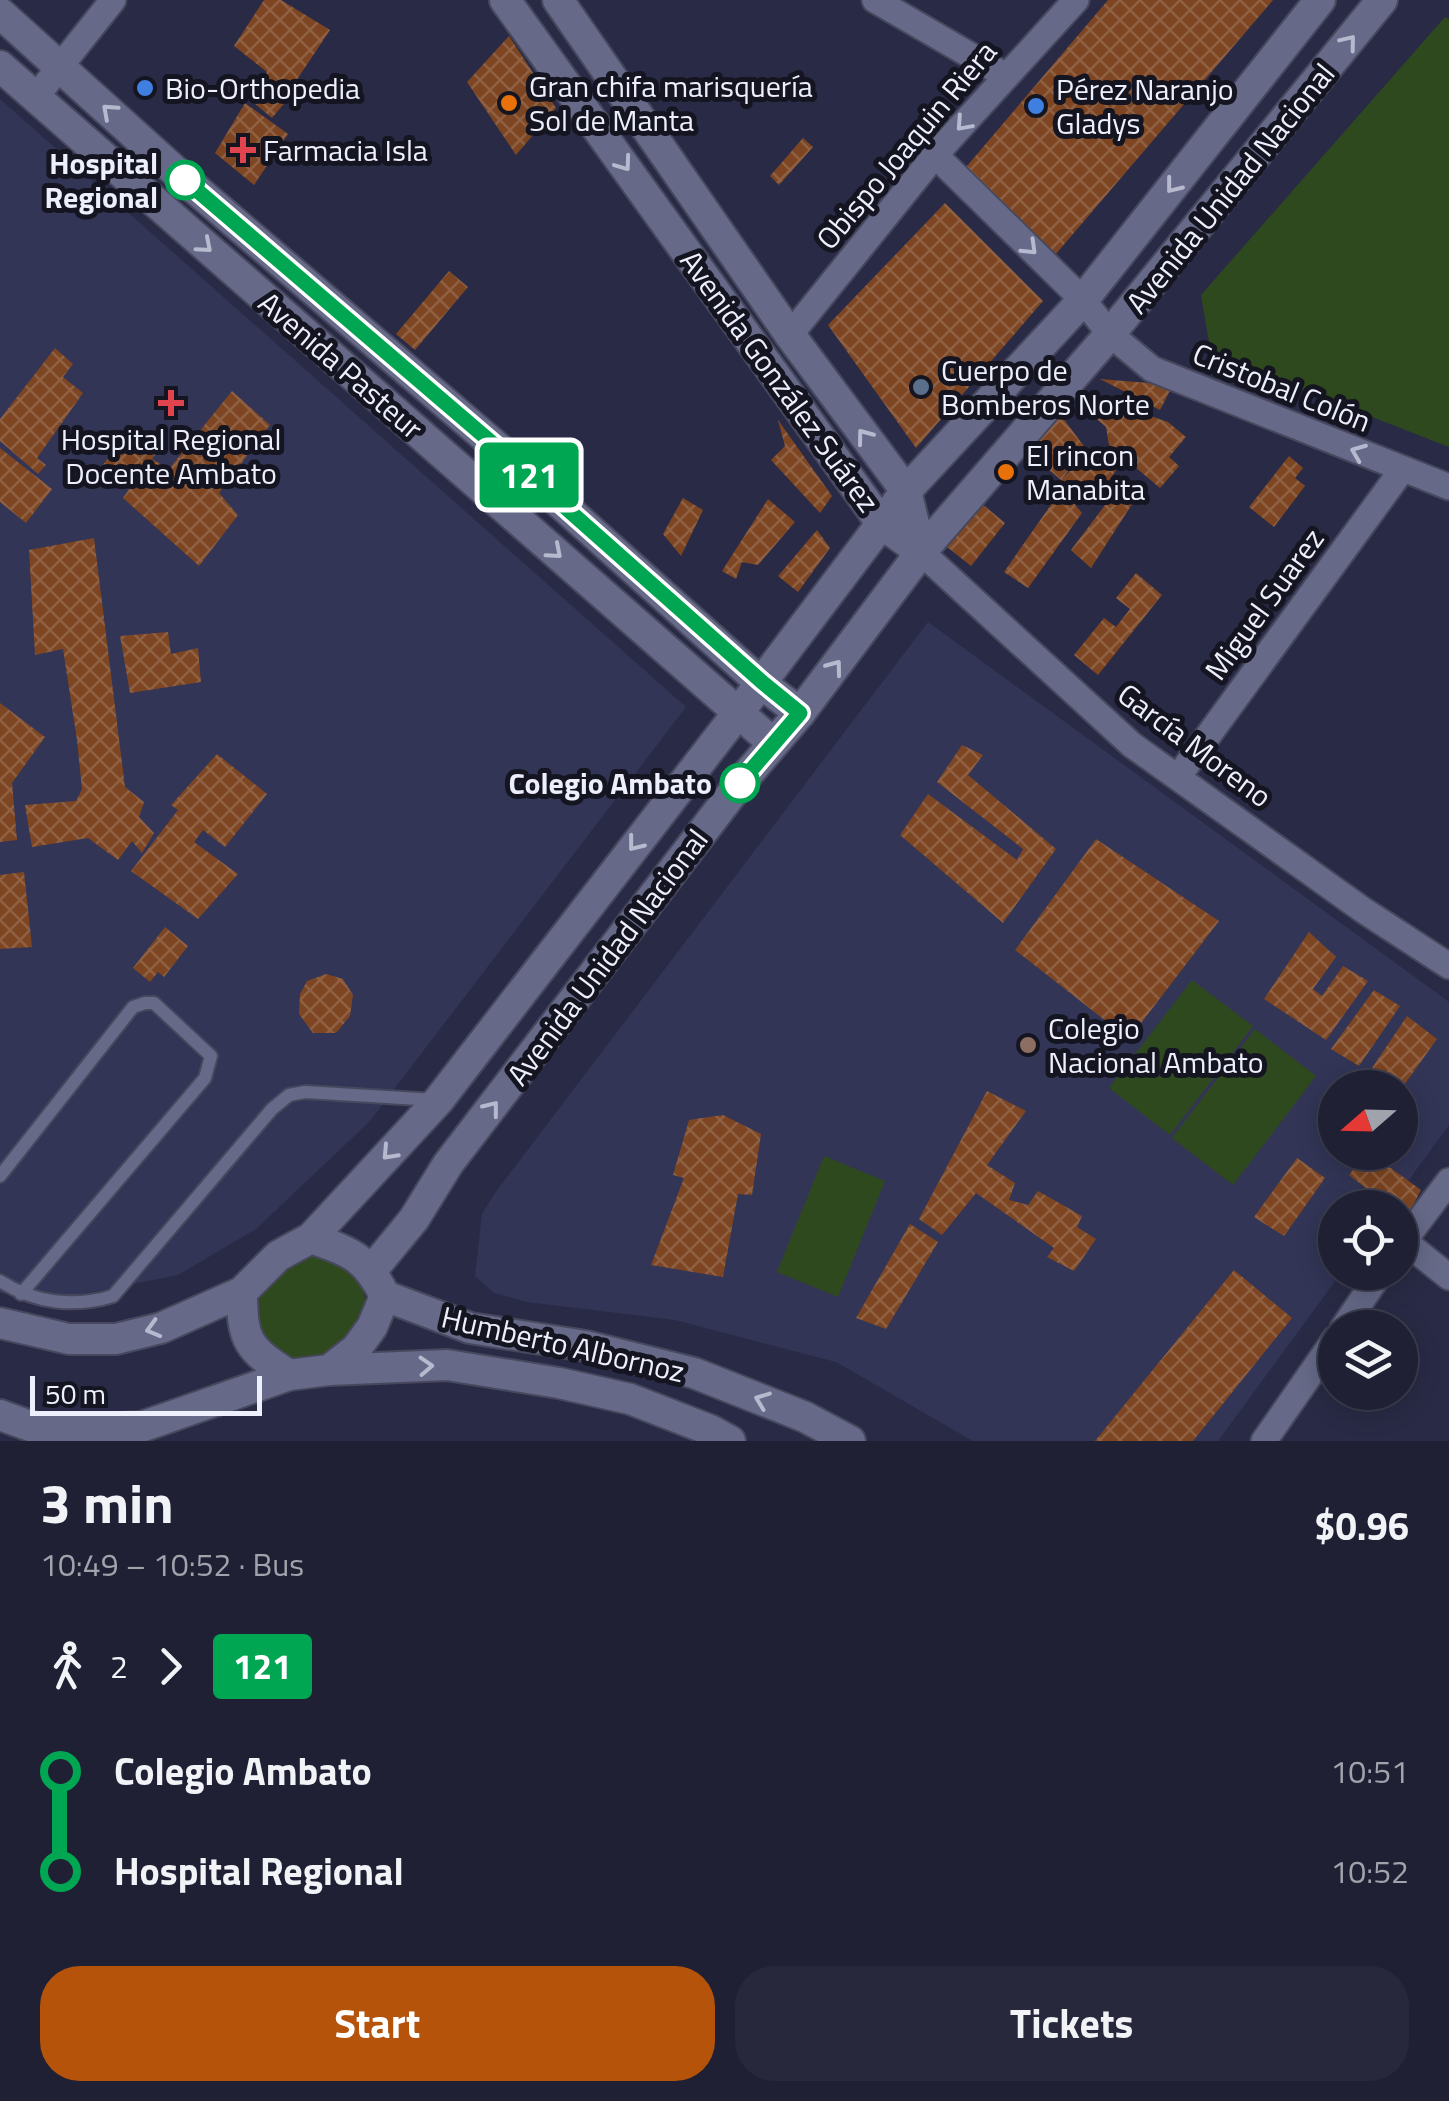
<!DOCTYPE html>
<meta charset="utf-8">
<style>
:root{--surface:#1f2034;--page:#27283c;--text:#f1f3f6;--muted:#a1a3ac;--line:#3c3e4f;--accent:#b45309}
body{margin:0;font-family:"Titillium Web",sans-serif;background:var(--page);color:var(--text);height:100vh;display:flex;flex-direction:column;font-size:38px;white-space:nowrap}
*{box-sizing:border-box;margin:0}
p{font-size:32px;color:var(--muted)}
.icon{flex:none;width:55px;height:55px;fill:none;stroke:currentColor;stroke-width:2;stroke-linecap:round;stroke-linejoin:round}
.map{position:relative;height:1441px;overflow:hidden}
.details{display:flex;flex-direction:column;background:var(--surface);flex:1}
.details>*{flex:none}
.badge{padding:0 20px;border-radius:8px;font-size:35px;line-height:65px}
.needle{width:65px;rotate:250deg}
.fabs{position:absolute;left:1318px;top:1070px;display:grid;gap:20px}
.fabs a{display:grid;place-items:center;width:100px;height:100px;border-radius:50%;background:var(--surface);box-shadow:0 5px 25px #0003,0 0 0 2px var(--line);font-size:50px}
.scale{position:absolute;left:30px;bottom:25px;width:232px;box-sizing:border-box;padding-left:10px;border:5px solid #edeffd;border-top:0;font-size:28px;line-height:35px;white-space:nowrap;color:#edeffd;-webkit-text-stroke:8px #141521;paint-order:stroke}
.map>.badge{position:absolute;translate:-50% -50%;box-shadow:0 0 0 5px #fff}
.legs{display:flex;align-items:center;gap:15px;height:110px;padding:0 40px;font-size:32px}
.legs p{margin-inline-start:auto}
.summary{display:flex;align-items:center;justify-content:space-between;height:170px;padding:0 40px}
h1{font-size:55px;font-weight:700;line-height:75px}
.primary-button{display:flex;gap:20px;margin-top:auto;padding:20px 40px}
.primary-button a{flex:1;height:115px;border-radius:40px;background:var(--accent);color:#fff;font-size:40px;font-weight:700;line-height:115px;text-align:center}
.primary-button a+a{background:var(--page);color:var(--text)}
ul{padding:0 40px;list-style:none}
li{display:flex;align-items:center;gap:35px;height:100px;font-size:38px}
li i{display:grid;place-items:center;width:15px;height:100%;margin:0 12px;background:currentColor}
li i::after{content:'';width:25px;height:25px;margin:-12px;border:8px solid;border-radius:50%;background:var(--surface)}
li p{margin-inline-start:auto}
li:first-child i{background:linear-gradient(#0000 50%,currentColor 0)}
li:last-child i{background:linear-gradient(currentColor 50%,#0000 0)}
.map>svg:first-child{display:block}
.built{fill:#323556;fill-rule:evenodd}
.green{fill:#2f491e}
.building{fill:url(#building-cross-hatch)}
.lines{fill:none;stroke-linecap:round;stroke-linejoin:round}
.lane-casing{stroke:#47485e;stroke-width:16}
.street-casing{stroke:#47485e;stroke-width:29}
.secondary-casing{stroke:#47485e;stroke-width:34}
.lane{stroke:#666a88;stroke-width:12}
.street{stroke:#666a88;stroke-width:25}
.secondary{stroke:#666a88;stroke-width:30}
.oneway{stroke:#b7bace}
.line-1-casing{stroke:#fff;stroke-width:22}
.line-1{stroke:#00a651;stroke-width:15}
.shop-dot{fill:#3f7fe0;stroke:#141521;stroke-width:4}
.food-dot{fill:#e8710a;stroke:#141521;stroke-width:4}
.health-dot{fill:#e0444e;stroke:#141521;stroke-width:4}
.stop-1-dot{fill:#fff;stroke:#00a651;stroke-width:5}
.service-dot{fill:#5c6f8a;stroke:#141521;stroke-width:4}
.education-dot{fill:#8d6e63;stroke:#141521;stroke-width:4}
.labels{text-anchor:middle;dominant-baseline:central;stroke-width:10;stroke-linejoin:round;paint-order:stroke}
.poi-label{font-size:30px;fill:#edeffd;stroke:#141521;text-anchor:start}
.street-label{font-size:30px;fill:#edeffd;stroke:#141521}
.stop-label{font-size:30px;font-weight:bold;fill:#edeffd;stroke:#141521;text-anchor:end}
</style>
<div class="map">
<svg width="1449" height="1441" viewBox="0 0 1449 1441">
<defs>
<pattern id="building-cross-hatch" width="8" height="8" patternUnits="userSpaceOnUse" patternTransform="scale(2.5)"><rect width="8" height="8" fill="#7d4521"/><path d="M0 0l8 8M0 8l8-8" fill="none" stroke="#906042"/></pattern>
</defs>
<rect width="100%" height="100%" fill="#292b46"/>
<!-- built -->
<g class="built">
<path d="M 0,99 L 686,707 L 369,1122 L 256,1229 L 178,1275 L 67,1297 L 0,1293 Z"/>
<path d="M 928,622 L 1449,1002 L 1449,1125 L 1389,1207 L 1335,1208 L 1335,1272 L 1341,1273 L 1218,1441 L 973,1441 L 836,1362 L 675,1320 L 527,1302 L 494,1293 L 475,1276 L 482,1214 L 495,1193 ZM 1335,1088 L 1400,1088 L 1400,1152 L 1335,1152 Z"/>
</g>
<!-- green -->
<g class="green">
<path d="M 1445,17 L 1449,19 L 1449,447 L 1211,354 L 1201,295 Z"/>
<path d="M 1192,980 L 1253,1026 L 1170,1135 L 1109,1088 Z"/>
<path d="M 1255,1029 L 1316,1076 L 1233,1185 L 1172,1138 Z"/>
<path d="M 824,1156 L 885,1181 L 838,1297 L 777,1272 Z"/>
<path d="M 313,1253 C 338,1264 372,1278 364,1313 C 362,1325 341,1348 333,1359 L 296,1363 L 265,1343 L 257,1326 L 257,1290 L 266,1274 Z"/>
</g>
<!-- building -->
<g class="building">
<path d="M 264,0 L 281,0 L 330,30 L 290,90 L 293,93 L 272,118 L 247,97 L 267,72 L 234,46 Z"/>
<path d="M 1108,0 L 1273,0 L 1055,255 L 961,173 Z"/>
<path d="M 509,36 L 556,108 L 516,155 L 467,82 Z"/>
<path d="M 245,103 L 288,134 L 254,185 L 215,153 Z"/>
<path d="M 803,138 L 813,147 L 779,185 L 770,176 Z"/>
<path d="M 945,203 L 1043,301 L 916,448 L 828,325 Z"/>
<path d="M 449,271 L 468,287 L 415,350 L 396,334 Z"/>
<path d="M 55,348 L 73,364 L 63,377 L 83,393 L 37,458 L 46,465 L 38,474 L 0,441 L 0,419 Z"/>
<path d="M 1100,379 L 1173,385 L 1160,410 Z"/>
<path d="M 232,391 L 270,425 L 219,493 L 238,515 L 199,566 L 123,498 L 130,488 L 102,466 L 131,428 L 158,451 L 152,459 L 169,469 Z"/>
<path d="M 1092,396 L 1168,422 L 1186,437 L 1169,457 L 1179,466 L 1160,488 L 1109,445 L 1106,427 L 1083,407 Z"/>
<path d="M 1057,410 L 1086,449 L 1061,480 L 1095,446 L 1121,463 L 1092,505 L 1061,480 L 1027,451 Z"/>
<path d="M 778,420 L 832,496 L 820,513 L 771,460 L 785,446 Z"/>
<path d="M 0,448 L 52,489 L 26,523 L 0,502 Z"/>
<path d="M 1289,456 L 1303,468 L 1295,478 L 1305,486 L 1274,527 L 1249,507 Z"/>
<path d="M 1121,484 L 1134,501 L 1091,568 L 1071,550 Z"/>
<path d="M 1062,489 L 1082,513 L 1028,588 L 1004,572 Z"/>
<path d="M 683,498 L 703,510 L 681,556 L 663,534 Z"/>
<path d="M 768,499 L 795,522 L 758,565 L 742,562 L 736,579 L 722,571 Z"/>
<path d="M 981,503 L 1005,523 L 971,566 L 946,546 Z"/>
<path d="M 817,530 L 830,548 L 798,592 L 778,576 Z"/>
<path d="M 94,538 L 125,787 L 144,802 L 139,817 L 154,833 L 142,853 L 132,841 L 118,860 L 88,838 L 32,847 L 25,805 L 76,801 L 82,789 L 77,740 L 63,649 L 35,655 L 29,550 Z"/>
<path d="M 1136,573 L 1162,595 L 1098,675 L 1074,655 L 1104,618 L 1116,627 L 1130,609 L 1116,598 Z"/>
<path d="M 168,632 L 171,654 L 198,648 L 201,682 L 130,693 L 120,636 Z"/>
<path d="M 0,703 L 45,737 L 12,783 L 17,840 L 0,842 Z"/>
<path d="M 962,745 L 983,755 L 968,775 L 1056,849 L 1003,923 L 900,835 L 928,794 L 1017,860 L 1023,849 L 937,782 Z"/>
<path d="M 217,754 L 267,794 L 225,847 L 203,830 L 194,842 L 238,874 L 198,919 L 131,871 L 178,810 L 171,805 Z"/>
<path d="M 1096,839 L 1219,921 L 1129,1039 L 1015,950 Z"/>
<path d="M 24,872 L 32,947 L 0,949 L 0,875 Z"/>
<path d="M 165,927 L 188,946 L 164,977 L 158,972 L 150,982 L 133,968 Z"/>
<path d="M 1309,932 L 1336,957 L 1313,989 L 1322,996 L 1343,966 L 1368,981 L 1326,1040 L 1264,999 Z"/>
<path d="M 326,974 L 343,979 L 353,995 L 350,1016 L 336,1033 L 313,1033 L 299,1014 L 300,994 L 307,981 Z"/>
<path d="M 1374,990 L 1400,1006 L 1359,1066 L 1331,1049 Z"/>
<path d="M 1407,1016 L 1437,1039 L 1402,1088 L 1397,1088 L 1372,1068 Z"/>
<path d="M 987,1091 L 1026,1111 L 987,1165 L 1015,1183 L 1009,1200 L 1028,1205 L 1038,1191 L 1082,1216 L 1077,1227 L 1096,1239 L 1074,1271 L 1047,1257 L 1054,1248 L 976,1193 L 942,1235 L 919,1219 Z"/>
<path d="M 723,1115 L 761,1134 L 752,1195 L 738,1194 L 723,1277 L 651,1265 L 684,1178 L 673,1175 L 689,1120 Z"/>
<path d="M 1366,1152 L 1369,1152 L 1421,1190 L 1406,1219 L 1400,1215 L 1400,1208 L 1391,1208 L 1349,1175 Z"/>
<path d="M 1297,1158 L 1325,1178 L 1284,1236 L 1254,1217 Z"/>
<path d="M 910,1224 L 938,1242 L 886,1329 L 856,1318 Z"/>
<path d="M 1234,1270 L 1292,1318 L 1193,1441 L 1095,1441 Z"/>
</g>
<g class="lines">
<defs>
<g id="lane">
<path d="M 0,1176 L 133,1007 L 145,1003 L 154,1003 L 211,1056 L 205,1078 L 21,1294"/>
<path d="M 0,1281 C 34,1303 74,1308 113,1296 L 272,1109 L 289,1095 L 305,1092 L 435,1100"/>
</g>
<g id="street">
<path d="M 875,0 L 1006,76"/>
<path d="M 35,98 L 113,0"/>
<path d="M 935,155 L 1083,300 L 1110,334 L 1152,369 L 1449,487"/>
<path d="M 790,335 L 935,155 L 1076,0"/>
<path d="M 921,552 L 1132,745 L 1363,910 L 1449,966"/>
<path d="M 1178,777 L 1402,470"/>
<path d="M 1404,1241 L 1449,1277"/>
<path d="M 1400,1246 L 1449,1181"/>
<path d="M 1343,1328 L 1381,1272"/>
<path d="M 1264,1441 L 1335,1339"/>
</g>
<g id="secondary">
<path d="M 505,0 L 882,524 L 921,552"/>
<path d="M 558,0 L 790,335 L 906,491 L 921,552"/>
<path d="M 0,13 L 185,180 L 512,460 L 761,683 L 800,713"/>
<path d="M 0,66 L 773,743"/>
<path d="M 372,1270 L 414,1219 L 448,1164 L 740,783 L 800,713 L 921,552 L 1110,334 L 1382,0"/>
<path d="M 242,1292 C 242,1341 248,1349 289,1375"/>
<path d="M 385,1296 L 470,1328 L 586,1346 L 694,1373 L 805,1417 L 850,1441"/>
<path d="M 0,1323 L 69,1339 L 116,1339 L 161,1328 L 242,1292 L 278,1256 L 311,1238 L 438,1101 L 761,683 L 906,491 L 1083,300 L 1320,0"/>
<path d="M 329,1370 L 447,1365 L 559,1383 L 630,1399 L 710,1430 L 730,1441"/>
<path d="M 0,1415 L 44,1431 L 141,1427 L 289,1375 L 329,1370 L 356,1349 L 372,1327 L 385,1296 C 365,1256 352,1253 311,1238"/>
</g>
</defs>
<!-- lane casing -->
<use href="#lane" class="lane-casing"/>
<!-- street casing -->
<use href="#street" class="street-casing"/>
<!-- secondary casing -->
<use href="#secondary" class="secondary-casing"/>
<!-- lane -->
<use href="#lane" class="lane"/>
<!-- street -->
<use href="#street" class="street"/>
<!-- secondary -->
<use href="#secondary" class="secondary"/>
</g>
<!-- one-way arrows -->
<defs><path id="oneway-chevron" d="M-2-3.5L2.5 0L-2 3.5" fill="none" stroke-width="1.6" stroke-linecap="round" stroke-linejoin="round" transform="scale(2.5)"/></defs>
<g class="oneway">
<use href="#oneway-chevron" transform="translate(1349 42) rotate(-51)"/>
<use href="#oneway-chevron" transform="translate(109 111) rotate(-138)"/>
<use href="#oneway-chevron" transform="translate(963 124) rotate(132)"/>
<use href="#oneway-chevron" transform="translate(624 164) rotate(54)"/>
<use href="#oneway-chevron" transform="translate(1173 186) rotate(128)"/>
<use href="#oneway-chevron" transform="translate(205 246) rotate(41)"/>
<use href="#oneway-chevron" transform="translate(1030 248) rotate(44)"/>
<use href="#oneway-chevron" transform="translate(864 436) rotate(-127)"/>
<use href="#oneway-chevron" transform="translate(1358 452) rotate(-158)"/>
<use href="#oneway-chevron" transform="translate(555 552) rotate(41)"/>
<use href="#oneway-chevron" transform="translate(835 667) rotate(-53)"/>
<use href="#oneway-chevron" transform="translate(635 844) rotate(128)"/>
<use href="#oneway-chevron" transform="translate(492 1108) rotate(-52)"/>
<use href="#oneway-chevron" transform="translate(389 1153) rotate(133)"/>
<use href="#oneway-chevron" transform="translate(153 1329) rotate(164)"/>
<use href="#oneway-chevron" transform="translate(426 1366) rotate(-3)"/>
<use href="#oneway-chevron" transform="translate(762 1400) rotate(-159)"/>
</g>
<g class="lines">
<defs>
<path id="line-1" d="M 185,180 L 512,460 L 762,682 L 800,713 L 740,783"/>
</defs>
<!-- line-1 casing -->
<use href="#line-1" class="line-1-casing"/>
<!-- line-1 -->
<use href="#line-1" class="line-1"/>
</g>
<!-- markers -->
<g class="shop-dot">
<circle cx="145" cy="88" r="10"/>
<circle cx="1036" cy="106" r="10"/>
</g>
<g class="food-dot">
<circle cx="509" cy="103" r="10"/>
<circle cx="1006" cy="472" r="10"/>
</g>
<g class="health-dot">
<path d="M238 135h10v10h10v10h-10v10h-10v-10h-10v-10h10z"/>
<path d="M166 388h10v10h10v10h-10v10h-10v-10h-10v-10h10z"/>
</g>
<g class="stop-1-dot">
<circle cx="185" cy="180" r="18"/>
<circle cx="740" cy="783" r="18"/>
</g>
<circle class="service-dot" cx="921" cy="387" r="10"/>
<circle class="education-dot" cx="1028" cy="1045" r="10"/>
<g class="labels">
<!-- poi labels -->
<g class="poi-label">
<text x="529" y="86">Gran chifa marisquería<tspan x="529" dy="34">Sol de Manta</tspan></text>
<text x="165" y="88">Bio-Orthopedia</text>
<text x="1056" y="89">Pérez Naranjo<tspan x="1056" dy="34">Gladys</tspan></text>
<text x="263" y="150">Farmacia Isla</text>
<text x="941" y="370">Cuerpo de<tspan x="941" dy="34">Bomberos Norte</tspan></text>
<text x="171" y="439" text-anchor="middle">Hospital Regional<tspan x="171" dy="34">Docente Ambato</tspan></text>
<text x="1026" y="455">El rincon<tspan x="1026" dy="34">Manabita</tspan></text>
<text x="1048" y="1028">Colegio<tspan x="1048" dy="34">Nacional Ambato</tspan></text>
</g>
<!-- street labels -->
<g class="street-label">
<text transform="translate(906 145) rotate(-50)">Obispo Joaquin Riera</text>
<text transform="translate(1230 188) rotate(-51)">Avenida Unidad Nacional</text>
<text transform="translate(341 365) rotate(41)">Avenida Pasteur</text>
<text transform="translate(780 381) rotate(54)">Avenida González Suárez</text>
<text transform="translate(1282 387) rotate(22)">Cristobal Colón</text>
<text transform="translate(1264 604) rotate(-54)">Miguel Suarez</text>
<text transform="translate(1195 745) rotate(37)">García Moreno</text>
<text transform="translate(607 957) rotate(-53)">Avenida Unidad Nacional</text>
<text transform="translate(563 1344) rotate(13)">Humberto Albornoz</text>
</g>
<!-- stop labels -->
<g class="stop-label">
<text x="158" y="163">Hospital<tspan x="158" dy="34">Regional</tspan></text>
<text x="712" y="783">Colegio Ambato</text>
</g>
</g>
</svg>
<div class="fabs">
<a><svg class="needle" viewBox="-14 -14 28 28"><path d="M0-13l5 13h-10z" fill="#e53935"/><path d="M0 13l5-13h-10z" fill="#a1a3ac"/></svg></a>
<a><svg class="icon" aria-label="locate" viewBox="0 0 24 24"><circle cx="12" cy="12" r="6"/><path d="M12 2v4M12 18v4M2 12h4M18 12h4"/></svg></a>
<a><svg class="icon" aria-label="layers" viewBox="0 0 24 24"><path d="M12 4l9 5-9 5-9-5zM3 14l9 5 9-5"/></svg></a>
</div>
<div class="scale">50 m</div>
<b class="badge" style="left:529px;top:475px;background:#00a651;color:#fff">121</b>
</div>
<section class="details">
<div class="summary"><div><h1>3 min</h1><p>10:49 – 10:52 · Bus</p></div><b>$0.96</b></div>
<div class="legs"><svg class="icon" aria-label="walk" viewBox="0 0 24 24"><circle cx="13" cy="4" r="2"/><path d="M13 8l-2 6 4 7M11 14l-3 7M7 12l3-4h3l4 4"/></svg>2<svg class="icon" aria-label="forward" viewBox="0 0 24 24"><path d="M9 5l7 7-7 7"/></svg><b class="badge" style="background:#00a651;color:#fff">121</b></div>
<ul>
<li><i style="color:#00a651"></i><b>Colegio Ambato</b><p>10:51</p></li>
<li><i style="color:#00a651"></i><b>Hospital Regional</b><p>10:52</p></li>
</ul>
<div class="primary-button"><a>Start</a><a>Tickets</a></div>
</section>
